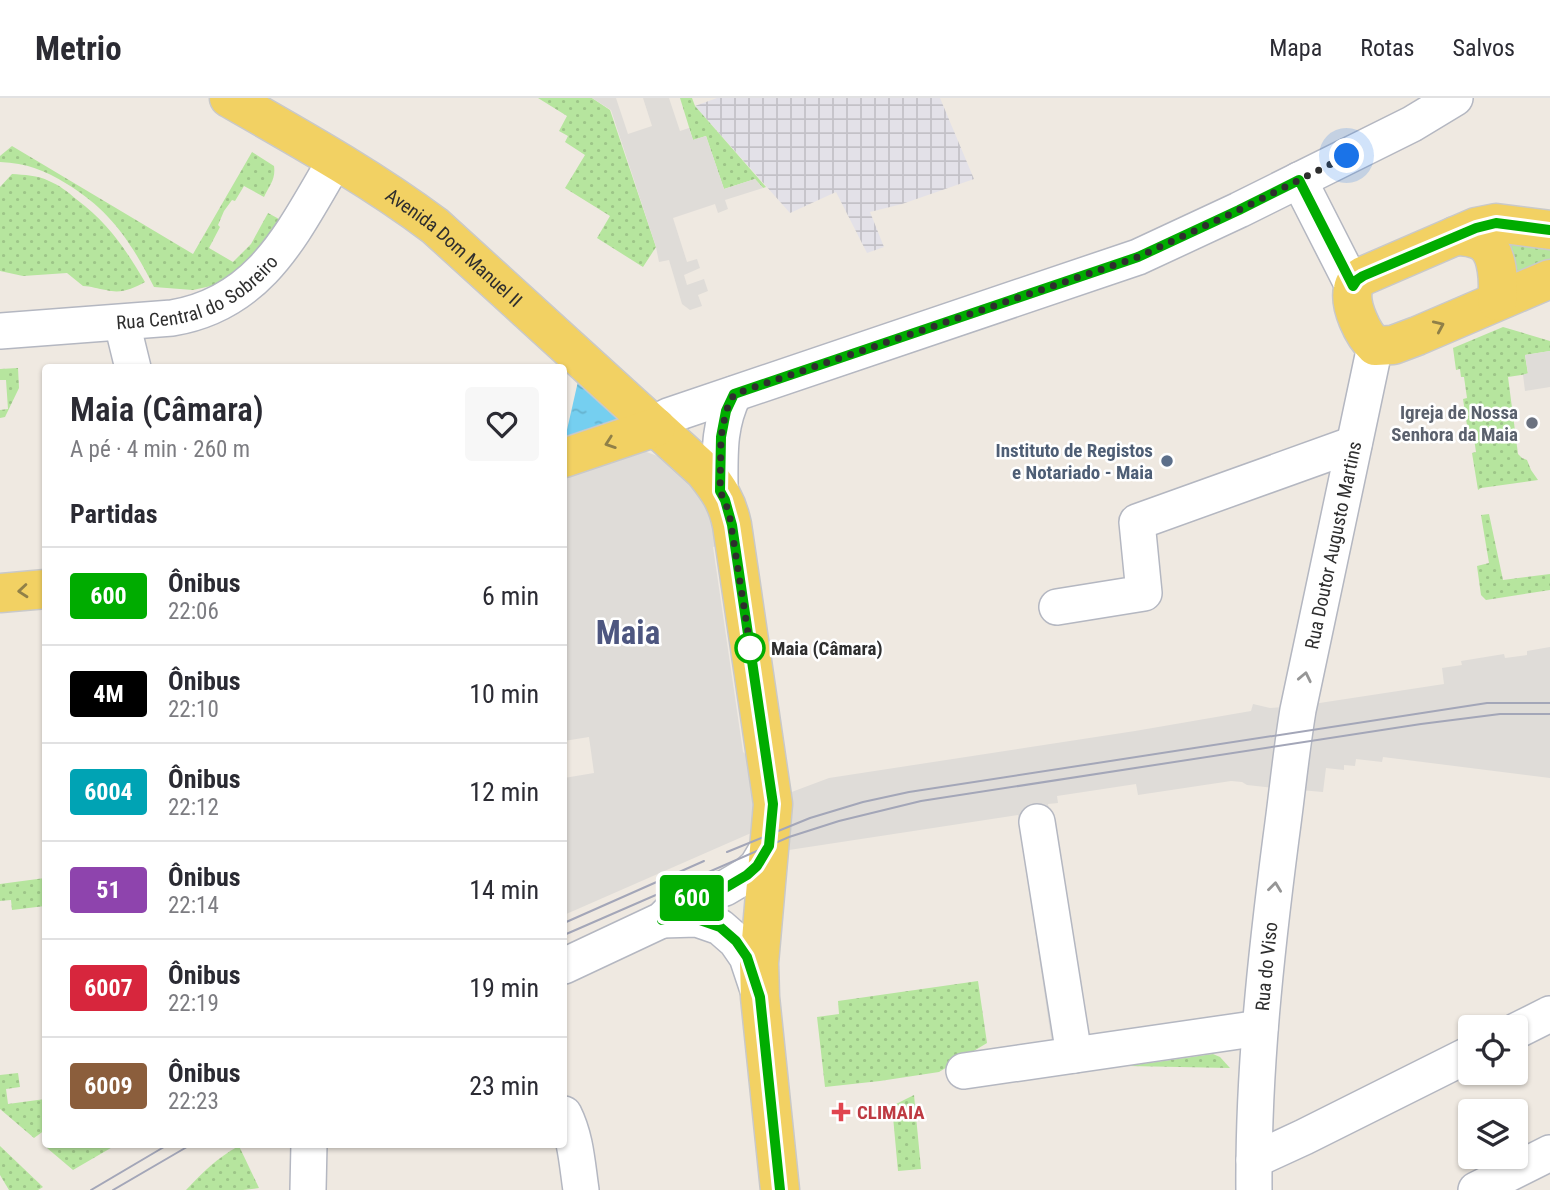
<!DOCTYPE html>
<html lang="pt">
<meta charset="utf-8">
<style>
:root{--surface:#fff;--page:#f7f7f7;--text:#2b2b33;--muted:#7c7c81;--line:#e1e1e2}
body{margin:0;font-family:"Roboto Condensed",sans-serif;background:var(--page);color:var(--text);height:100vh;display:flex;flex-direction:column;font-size:26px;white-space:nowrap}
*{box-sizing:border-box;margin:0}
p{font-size:23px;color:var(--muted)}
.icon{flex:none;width:38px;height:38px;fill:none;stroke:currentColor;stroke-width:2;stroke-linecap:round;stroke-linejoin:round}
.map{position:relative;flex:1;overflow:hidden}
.sheet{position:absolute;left:42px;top:266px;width:525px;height:784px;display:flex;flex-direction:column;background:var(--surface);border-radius:7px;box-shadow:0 2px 5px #0004}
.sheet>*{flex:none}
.badge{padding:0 14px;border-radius:5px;font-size:24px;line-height:46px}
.tools{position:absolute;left:1458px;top:917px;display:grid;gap:14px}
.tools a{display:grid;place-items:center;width:70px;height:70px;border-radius:7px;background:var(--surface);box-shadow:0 2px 5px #0004;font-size:35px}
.you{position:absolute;width:35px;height:35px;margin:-18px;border:5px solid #fff;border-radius:50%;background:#1a73e8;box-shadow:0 0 0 10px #1a73e833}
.map>.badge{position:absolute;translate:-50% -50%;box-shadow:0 0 0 4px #fff}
h2{padding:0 28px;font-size:26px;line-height:63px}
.round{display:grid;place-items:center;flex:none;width:74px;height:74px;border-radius:7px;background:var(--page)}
.headline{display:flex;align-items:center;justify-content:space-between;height:119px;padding:0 28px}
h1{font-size:33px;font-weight:600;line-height:52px}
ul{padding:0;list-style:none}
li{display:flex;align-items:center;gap:21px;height:98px;padding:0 28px;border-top:2px solid var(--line)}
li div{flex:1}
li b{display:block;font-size:26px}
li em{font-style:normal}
li .badge{min-width:77px;font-weight:700;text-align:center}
header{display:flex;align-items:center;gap:42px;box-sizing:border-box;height:98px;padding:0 35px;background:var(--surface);border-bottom:2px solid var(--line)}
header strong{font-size:33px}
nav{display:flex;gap:38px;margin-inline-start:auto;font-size:24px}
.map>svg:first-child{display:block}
.industrial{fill:url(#industrial-grid)}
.green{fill:url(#green-dots)}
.plaza{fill:#dfdcd8}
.water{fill:url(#water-ripples)}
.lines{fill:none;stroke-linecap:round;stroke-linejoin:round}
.minor-casing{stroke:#b4b7c1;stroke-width:38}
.major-casing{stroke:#c9c9c9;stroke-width:41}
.minor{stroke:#fff;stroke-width:35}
.major{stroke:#f2d163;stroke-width:38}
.tram{stroke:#a3a6b8;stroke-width:2}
.oneway{stroke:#908048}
.oneway2{stroke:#969696}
.line-casing{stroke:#fff;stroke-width:16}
.line{stroke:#00ac00;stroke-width:10}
.walk{stroke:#2e2e2e;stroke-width:7;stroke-dasharray:0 12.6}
.worship-dot{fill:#6b7280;stroke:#fff;stroke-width:2.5}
.service-dot{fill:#5c6f8a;stroke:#fff;stroke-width:2.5}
.stop-dot{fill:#fff;stroke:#00ac00;stroke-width:3.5}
.health-dot{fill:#e0444e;stroke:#fff;stroke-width:2.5}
.labels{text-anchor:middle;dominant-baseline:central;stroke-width:5;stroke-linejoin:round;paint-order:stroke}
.street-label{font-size:19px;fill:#2e2e2e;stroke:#fff}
.worship-label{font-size:19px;font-weight:bold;fill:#5b616d;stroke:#fff;text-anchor:end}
.service-label{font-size:19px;font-weight:bold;fill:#4e5e75;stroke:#fff;text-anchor:end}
.stop-label{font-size:19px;font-weight:bold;fill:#2e2e2e;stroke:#fff;text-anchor:start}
.health-label{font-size:19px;font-weight:bold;fill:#be3a42;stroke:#fff;text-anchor:start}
.town-label{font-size:33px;font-weight:bold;fill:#4d5680;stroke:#fff}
</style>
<header>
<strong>Metrio</strong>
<nav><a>Mapa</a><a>Rotas</a><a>Salvos</a></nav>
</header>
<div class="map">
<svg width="1550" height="1092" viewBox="0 0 1550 1092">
<defs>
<pattern id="industrial-grid" width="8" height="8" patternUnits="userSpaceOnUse" patternTransform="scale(1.75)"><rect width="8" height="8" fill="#e3e1e8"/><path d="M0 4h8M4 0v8" fill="none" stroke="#c3c1c7"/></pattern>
<pattern id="green-dots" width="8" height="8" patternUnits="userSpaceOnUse" patternTransform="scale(1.75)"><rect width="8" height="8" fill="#b6e59e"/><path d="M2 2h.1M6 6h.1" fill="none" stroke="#9dc588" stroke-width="1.8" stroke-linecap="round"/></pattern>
<pattern id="water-ripples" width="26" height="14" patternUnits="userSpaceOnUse" patternTransform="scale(1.75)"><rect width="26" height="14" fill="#75cff0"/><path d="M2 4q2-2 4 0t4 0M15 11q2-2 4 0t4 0" fill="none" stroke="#66b2ce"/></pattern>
</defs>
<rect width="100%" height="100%" fill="#efe9e1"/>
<!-- industrial -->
<path class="industrial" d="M 717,0 L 940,0 L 974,81 L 902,106 L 870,114 L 884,149 L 867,155 L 836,94 L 790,115 L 695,8 Z"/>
<!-- green -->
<g class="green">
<path d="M 538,0 L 592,0 L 610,12 L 656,149 L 643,169 L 597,140 L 610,118 L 565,90 L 585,57 L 565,44 L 568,38 L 559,33 L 567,18 Z"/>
<path d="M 680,0 L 692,0 L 695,8 L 766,89 L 763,90 L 755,81 L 724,91 L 706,38 L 693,42 Z"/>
<path d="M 12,48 L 193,156 L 252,54 L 274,68 C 276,81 269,88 264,99 L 244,88 L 235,103 L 232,102 L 224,113 L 218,127 L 220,129 L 209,150 L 233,164 L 251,146 L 268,115 L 279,121 L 264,146 L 246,166 L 220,186 L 193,192 L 154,189 C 131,144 111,113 67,86 C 44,72 27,65 0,64 L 0,58 Z"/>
<path d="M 12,76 C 24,77 38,77 49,83 C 59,87 68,94 76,101 C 109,126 124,149 145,184 C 132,191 121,196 106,192 C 98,191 91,188 83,188 L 67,175 L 23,178 L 0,173 L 0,89 Z"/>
<path d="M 1497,140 L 1550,146 L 1550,170 L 1516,184 Z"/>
<path d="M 1503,229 L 1550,243 L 1550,253 L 1525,257 L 1528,276 L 1508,279 L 1518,356 L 1522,360 L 1527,362 L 1531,372 L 1538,382 L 1481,390 L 1478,392 L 1472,355 L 1476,354 L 1473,334 L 1468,334 L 1463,301 L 1467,300 L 1464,279 L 1461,279 L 1460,271 L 1456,272 L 1453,250 Z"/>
<path d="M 18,270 L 19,290 L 5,319 L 0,320 L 0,312 L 8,311 L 6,282 L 0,282 L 0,271 Z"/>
<path d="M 1489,416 L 1503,482 L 1550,476 L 1550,492 L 1486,502 L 1481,497 L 1477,468 L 1489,465 L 1481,417 Z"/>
<path d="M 45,780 L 45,808 L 12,812 L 11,802 L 0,803 L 0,786 Z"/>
<path d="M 978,883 L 987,945 L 939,974 L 880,983 L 825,989 L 817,919 L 839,916 L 838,903 Z"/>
<path d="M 1213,956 L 1220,959 L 1230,970 L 1128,968 Z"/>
<path d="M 18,975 L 20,989 L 6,991 L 8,1006 L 45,1001 L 45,1032 L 34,1040 L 0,1011 L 0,977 Z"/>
<path d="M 914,997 L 921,1071 L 898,1073 L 892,1008 Z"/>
<path d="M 50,1047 L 50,1046 L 116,1047 L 73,1072 L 47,1050 Z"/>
<path d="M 0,1048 L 43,1089 L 38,1092 L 9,1092 L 0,1077 Z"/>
<path d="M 239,1048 L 259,1090 L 243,1092 L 186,1092 C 202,1075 218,1059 239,1048 Z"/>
</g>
<!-- plaza -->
<g class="plaza">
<path d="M 592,0 L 616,0 L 628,36 L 652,28 L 643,0 L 669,0 L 680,33 L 689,30 L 693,42 L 706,38 L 724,91 L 755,81 L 763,90 L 725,102 L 728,111 L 718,115 L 715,106 L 673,120 L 687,164 L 697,161 L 700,170 L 684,177 L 687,187 L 704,181 L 708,193 L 698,197 L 702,208 L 690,212 L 682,206 L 669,162 L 659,164 L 656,149 L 611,12 Z"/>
<path d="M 1550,253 L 1550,289 L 1525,293 L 1523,277 L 1528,275 L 1525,257 Z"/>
<path d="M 638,351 L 666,361 L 702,391 L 722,447 L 713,449 L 743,654 L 754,664 L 758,732 L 564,817 L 564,680 L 594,675 L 589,639 L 564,643 L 564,367 Z"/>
<path d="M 1550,549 L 1550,680 L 1383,659 L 1382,664 L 1356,661 L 1355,668 L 1344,667 L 1344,672 L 1326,670 L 1323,694 L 1300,692 L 1313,606 L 1444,586 L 1442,570 L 1462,567 L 1461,563 L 1504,556 L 1505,560 L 1527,557 L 1527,553 Z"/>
<path d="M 1253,606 L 1270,610 L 1284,609 L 1275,690 L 1247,687 L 1242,684 L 1231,683 L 1138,697 L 1136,686 L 1057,698 L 1058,705 L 1048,706 L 1068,842 L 1087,933 L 1094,939 L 1052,946 L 1018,717 L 789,752 L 789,695 L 829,680 L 1135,633 L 1251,613 Z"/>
</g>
<!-- water -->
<path class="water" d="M 579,279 L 635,327 L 564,345 Z"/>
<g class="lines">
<defs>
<g id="minor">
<path d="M 1299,82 L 1353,188"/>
<path d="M 122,225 L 133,270"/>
<path id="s1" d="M 0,233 L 172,220 C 262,205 293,133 335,63"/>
<path d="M 656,329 L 668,318 L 1138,159 L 1239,112 L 1412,26 L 1455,0"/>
<path d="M 720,392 C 720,357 718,328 734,296"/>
<path d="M 1057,509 L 1144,495 L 1137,424 L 1354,346"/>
<path d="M 1037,724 L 1074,957"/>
<path d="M 662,822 L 697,821 L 720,829 L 736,843 L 747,859 L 758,892"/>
<path d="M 564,868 L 662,822 L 678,806 L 688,801 L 725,790 L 747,777 L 757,768 L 769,748"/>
<path d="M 1516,933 L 1550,916"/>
<path d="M 964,973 L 1260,930"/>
<path d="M 564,1016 C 576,1040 577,1065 581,1092"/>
<path d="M 1254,1062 L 1304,1039 L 1470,956"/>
<path d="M 308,1092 L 309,1046"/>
<path id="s2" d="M 1254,1092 C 1253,974 1266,856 1281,740 C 1287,697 1291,654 1298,612 L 1375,248"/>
<path d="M 1476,1092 L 1550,1055"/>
</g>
<g id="major">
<path id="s3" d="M 229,0 C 299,40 371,80 435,128 L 704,373 C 719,392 727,403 732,427 L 773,706 L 759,865 L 760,899 L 780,1092"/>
<path d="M 1550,132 L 1496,125 L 1476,129 L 1363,178 C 1358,181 1354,184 1353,191 C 1349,208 1363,237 1375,248 L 1393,247 L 1417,238 L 1550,181"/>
<path d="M 1455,138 C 1465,138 1474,139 1483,144 C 1499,155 1499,186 1497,203"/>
<path d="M 564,360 L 656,329"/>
<path d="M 0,495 L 46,491"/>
</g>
</defs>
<!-- minor casing -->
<use href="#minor" class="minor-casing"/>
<!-- major casing -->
<use href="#major" class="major-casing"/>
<!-- minor -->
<use href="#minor" class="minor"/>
<!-- major -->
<use href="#major" class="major"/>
<!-- tram -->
<g class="tram">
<path d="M 727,754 L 810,720 L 863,704 L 909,694 L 1487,605 L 1550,605"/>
<path d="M 564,825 L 704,763"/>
<path d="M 564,837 L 789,739 L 839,723 L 921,703 L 1421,626 L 1500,616 L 1550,616"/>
<path d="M 91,1092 L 169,1046"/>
<path d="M 113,1092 L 192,1046"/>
</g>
</g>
<!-- one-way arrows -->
<defs><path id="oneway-chevron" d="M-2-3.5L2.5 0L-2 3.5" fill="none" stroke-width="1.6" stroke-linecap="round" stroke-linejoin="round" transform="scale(1.75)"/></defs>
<g class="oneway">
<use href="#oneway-chevron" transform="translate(1439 228) rotate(-24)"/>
<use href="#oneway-chevron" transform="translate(610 345) rotate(161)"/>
<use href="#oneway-chevron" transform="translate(23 493) rotate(175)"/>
</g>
<g class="oneway2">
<use href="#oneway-chevron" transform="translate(1305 579) rotate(-78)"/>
<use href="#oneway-chevron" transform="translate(1275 789) rotate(-83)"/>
</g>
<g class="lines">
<defs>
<path id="line" d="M 780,1092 L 760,899 L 747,859 L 736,843 L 720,829 L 697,821 L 662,822 L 678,806 L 688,801 L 725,790 L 747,777 L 757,768 L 769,748 L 773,706 L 732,427 L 725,402 L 720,393 L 721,339 L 726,313 L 734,296 L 1138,159 L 1239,112 L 1299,82 L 1353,188 L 1357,182 L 1363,178 L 1476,130 L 1496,125 L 1550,132"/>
</defs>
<!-- line casing -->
<use href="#line" class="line-casing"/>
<!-- line -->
<use href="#line" class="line"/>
<!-- walk -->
<path class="walk" d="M 750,550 L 752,560 L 729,414 L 720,393 L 721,339 L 726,313 L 734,296 L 1138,159 L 1239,112 L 1347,58"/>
</g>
<!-- markers -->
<circle class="worship-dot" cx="1532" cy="325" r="7"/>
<circle class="service-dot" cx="1167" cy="363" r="7"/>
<circle class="stop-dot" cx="750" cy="550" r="14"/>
<path class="health-dot" d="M837.5 1003.5h7v7h7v7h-7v7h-7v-7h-7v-7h7z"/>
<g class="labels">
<!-- street labels -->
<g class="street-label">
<text stroke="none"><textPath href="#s3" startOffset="271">Avenida Dom Manuel II</textPath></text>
<text stroke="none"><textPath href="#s1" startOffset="205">Rua Central do Sobreiro</textPath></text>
<text stroke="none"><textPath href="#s2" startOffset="651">Rua Doutor Augusto Martins</textPath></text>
<text stroke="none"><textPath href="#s2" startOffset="224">Rua do Viso</textPath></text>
</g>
<!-- worship labels -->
<g class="worship-label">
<text x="1518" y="314">Igreja de Nossa<tspan x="1518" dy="22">Senhora da Maia</tspan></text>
</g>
<!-- service labels -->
<g class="service-label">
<text x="1153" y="352">Instituto de Registos<tspan x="1153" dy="22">e Notariado - Maia</tspan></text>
</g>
<!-- stop labels -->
<g class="stop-label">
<text x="771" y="550">Maia (Câmara)</text>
</g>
<!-- health labels -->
<g class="health-label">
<text x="857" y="1014">CLIMAIA</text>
</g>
<!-- town labels -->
<g class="town-label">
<text x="628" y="534">Maia</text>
</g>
</g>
</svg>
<div class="tools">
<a><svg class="icon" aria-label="locate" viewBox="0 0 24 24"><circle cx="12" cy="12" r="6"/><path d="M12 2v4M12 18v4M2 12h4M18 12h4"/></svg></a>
<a><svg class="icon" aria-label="layers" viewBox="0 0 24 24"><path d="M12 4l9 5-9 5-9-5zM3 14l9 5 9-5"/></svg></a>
</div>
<div class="you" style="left:1347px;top:58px"></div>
<b class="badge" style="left:692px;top:800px;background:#00ac00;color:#fff">600</b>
<section class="sheet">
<div class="headline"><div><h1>Maia (Câmara)</h1><p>A pé · 4 min · 260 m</p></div><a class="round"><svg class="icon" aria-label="heart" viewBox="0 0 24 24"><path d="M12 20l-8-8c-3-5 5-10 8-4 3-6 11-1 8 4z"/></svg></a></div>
<h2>Partidas</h2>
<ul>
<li><span class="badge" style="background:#00ac00;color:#fff">600</span><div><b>Ônibus</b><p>22:06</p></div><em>6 min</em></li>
<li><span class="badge" style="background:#000;color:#fff">4M</span><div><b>Ônibus</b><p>22:10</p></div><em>10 min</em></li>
<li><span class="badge" style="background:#00a3b4;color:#fff">6004</span><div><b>Ônibus</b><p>22:12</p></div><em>12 min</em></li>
<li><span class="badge" style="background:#8e44ad;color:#fff">51</span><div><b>Ônibus</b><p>22:14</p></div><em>14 min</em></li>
<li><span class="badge" style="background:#d7263d;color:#fff">6007</span><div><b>Ônibus</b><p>22:19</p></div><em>19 min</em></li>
<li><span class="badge" style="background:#8b5e3c;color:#fff">6009</span><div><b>Ônibus</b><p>22:23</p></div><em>23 min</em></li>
</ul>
</section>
</div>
